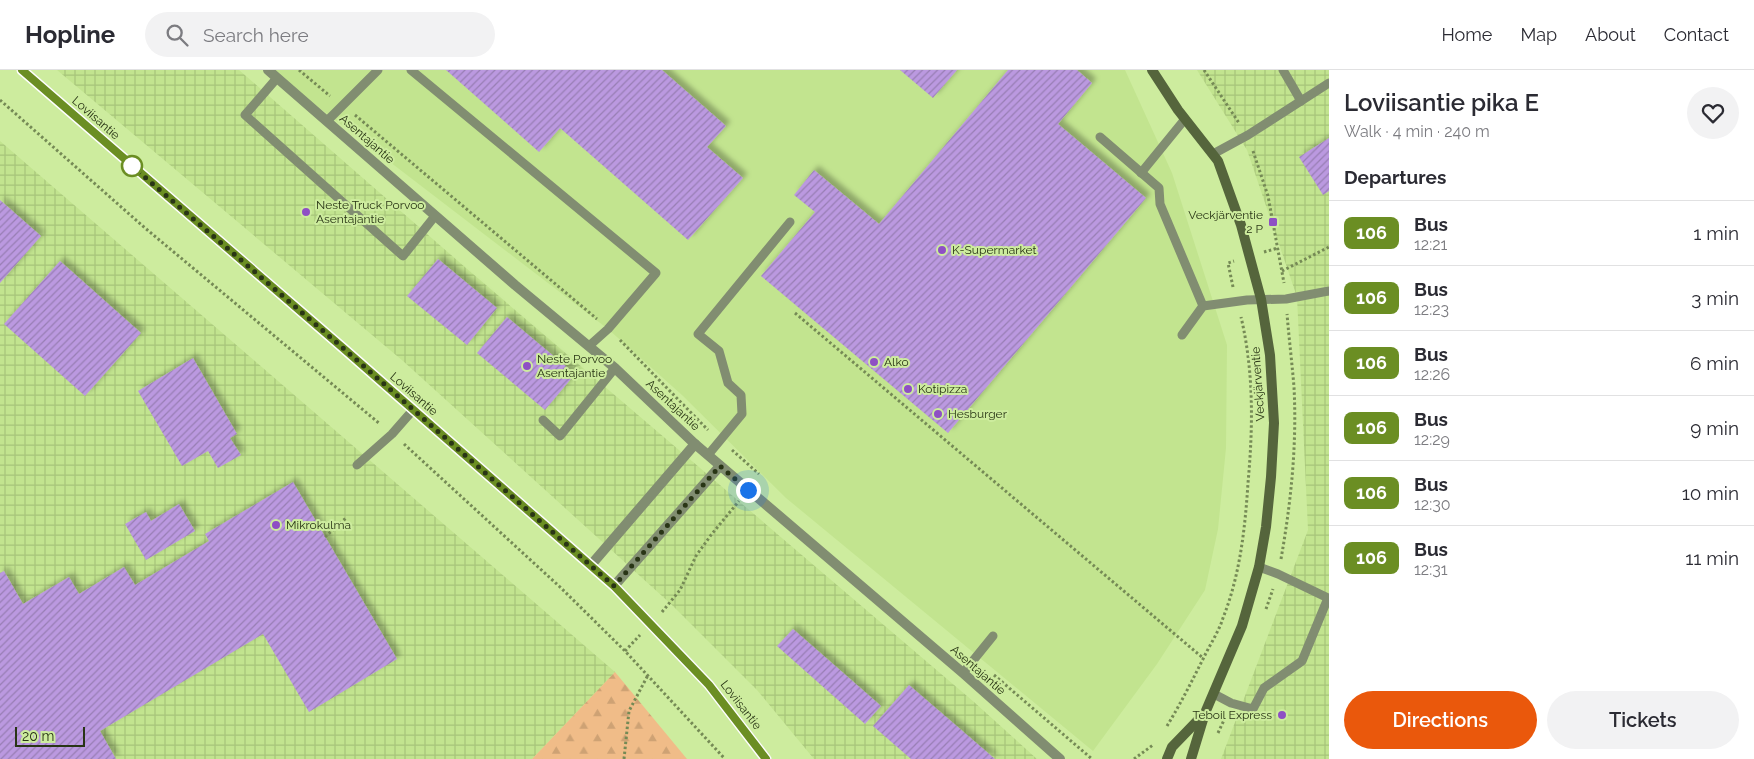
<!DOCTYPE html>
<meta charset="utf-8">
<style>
:root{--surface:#fff;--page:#f2f2f3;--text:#2b2b33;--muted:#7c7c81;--line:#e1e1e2;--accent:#ea580c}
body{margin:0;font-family:Raleway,sans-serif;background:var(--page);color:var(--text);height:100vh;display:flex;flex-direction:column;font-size:19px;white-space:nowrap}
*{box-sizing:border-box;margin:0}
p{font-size:16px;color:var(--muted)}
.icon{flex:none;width:28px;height:28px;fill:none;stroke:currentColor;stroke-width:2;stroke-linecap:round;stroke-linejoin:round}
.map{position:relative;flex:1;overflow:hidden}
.side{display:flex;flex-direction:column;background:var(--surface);width:425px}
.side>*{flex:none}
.badge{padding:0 10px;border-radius:8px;font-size:18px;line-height:32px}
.scale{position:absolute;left:15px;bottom:12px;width:70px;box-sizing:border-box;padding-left:5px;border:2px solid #293515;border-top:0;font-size:14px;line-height:18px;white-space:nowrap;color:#293515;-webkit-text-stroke:4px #cdec9e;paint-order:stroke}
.you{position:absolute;width:25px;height:25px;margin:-12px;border:4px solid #fff;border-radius:50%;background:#1a73e8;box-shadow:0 0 0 8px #1a73e833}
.map>.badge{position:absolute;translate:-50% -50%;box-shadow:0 0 0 2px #fff}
h2{padding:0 15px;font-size:19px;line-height:45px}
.round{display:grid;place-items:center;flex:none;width:52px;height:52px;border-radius:26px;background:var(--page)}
.summary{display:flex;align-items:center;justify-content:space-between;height:85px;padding:0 15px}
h1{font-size:24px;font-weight:600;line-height:38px}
.button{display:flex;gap:10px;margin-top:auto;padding:10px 15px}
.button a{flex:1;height:58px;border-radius:30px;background:var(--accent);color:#fff;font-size:20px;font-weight:600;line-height:58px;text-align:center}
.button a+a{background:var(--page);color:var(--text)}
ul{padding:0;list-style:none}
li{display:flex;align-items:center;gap:15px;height:65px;padding:0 15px;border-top:1px solid var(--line)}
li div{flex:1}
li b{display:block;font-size:19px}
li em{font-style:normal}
li .badge{min-width:55px;font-weight:700;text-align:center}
header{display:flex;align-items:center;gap:30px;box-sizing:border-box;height:70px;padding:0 25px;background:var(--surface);border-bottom:1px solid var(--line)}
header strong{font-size:24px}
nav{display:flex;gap:28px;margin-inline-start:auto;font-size:18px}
.search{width:350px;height:45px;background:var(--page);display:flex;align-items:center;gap:12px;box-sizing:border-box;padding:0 18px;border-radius:28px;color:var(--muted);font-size:19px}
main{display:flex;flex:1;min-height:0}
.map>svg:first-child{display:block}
.built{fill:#c2e48f}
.industrial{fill:url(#industrial-grid)}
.forest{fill:url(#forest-firs)}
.building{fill:url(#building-hatch);filter:url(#shadow)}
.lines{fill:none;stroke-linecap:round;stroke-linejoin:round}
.path{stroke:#758a55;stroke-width:3;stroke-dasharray:2.5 2.5;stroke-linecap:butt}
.lane{stroke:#818d71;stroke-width:9}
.street{stroke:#818d71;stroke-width:10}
.secondary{stroke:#55653c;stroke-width:10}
.line-casing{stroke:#fff;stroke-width:11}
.line{stroke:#6b8e23;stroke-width:8}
.walk{stroke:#293515;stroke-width:5;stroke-dasharray:0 9}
.stop-dot{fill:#fff;stroke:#6b8e23;stroke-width:2.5}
.poi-dot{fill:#8e4fc4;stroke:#cdec9e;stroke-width:2}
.labels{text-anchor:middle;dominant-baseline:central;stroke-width:4;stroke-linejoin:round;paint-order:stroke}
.street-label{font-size:12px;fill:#293515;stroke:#cdec9e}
.poi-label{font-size:12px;fill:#293515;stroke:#cdec9e;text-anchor:start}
</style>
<header>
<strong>Hopline</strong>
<div class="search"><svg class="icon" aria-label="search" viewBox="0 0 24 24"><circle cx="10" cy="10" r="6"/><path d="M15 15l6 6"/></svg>Search here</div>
<nav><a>Home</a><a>Map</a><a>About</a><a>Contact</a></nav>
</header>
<main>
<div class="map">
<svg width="1329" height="689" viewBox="0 0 1329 689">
<defs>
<pattern id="industrial-grid" width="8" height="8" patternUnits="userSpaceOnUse" patternTransform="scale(1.25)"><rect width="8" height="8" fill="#c2e48f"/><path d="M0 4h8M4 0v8" fill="none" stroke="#a7c47a"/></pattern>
<pattern id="forest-firs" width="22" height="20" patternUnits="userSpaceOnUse" patternTransform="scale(1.25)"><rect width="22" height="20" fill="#f0bc88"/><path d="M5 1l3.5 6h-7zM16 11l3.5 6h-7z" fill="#cea274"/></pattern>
<pattern id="building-hatch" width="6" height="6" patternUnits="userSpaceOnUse" patternTransform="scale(1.25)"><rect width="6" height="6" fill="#bb99e0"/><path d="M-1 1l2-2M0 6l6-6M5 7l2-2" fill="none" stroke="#987eb4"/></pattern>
<filter id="shadow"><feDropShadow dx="4.5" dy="-4.5" stdDeviation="2.5" flood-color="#0004"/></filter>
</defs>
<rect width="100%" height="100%" fill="#cdec9e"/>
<!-- built -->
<path class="built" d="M 270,0 L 1125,0 L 1172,103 L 1227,275 L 1226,378 L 1218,459 L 1205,520 L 1157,594 L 1093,681 L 786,428 L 682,325 L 608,259 Z"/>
<!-- industrial -->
<g class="industrial">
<path d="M 57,0 L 239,0 L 466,198 L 974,632 L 1037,689 L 814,689 L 757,620 L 673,536 L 403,291 Z"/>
<path d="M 1197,0 L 1329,0 L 1329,689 L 1221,689 L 1308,460 L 1297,227 L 1247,80 Z"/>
<path d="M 0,71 L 615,602 L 532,689 L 0,689 Z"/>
</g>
<!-- forest -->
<path class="forest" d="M 615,602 L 687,689 L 532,689 Z"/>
<!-- building -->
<g class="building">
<path d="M 446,0 L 662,0 L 726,56 L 707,77 L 743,108 L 688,170 L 560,58 L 539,82 Z"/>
<path d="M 900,0 L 957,0 L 933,28 Z"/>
<path d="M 1008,0 L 1077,0 L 1092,13 L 1058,54 L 1146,128 L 948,363 L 761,206 L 815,142 L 794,125 L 814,100 L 879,154 Z"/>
<path d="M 1329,68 L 1329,121 L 1323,125 L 1299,87 Z"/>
<path d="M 0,130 L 41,166 L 0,213 Z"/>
<path d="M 438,189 L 497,238 L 467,275 L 407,226 Z"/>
<path d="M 60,191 L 141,263 L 85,326 L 4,254 Z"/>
<path d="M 507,247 L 575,304 L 545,340 L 477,283 Z"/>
<path d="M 193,288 L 237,364 L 230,368 L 241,385 L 218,398 L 208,381 L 182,396 L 138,321 Z"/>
<path d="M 293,412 L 397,589 L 309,642 L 263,564 L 100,661 L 116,689 L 0,689 L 0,503 L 4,501 L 23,534 L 69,507 L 79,524 L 124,497 L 135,515 L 209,471 L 205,464 Z"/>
<path d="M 179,434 L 195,461 L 146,490 L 125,454 L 146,442 L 151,451 Z"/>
<path d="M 793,559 L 881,636 L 865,654 L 777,576 Z"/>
<path d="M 909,615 L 995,689 L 911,689 L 873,656 Z"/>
</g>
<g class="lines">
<!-- path -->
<g class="path">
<path d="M 299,0 L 330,26"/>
<path d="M 1204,0 L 1239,53"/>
<path d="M 0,30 L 145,158 L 380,354"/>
<path d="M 355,45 L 597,249"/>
<path d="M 1253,81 L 1268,126 L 1284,213"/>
<path d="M 1264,182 L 1278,178"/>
<path d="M 1282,201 L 1329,177"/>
<path d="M 1233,217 L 1228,193 L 1234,191"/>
<path d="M 795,243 L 1203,588"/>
<path d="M 620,270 L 708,360"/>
<path d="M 404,374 L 560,517 L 625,581 L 725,689"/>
<path d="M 732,380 L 759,404"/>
<path d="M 325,467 L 346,448"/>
<path d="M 1281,489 C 1291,432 1297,375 1294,317 C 1292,293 1289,268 1287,244"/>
<path d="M 1266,539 L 1273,519"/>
<path d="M 662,542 L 680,520 L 696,486 L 711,465 L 739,431"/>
<path d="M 625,581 L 640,565"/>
<path d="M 994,605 L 1092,689"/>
<path d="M 1167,656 C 1181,633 1193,609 1205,585 C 1211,573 1219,561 1223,548 C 1240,505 1245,459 1248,413 C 1253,357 1254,302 1241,247"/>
<path d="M 1218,663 L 1225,648"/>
<path d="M 624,689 L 629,641 L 648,605"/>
<path d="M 1134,689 L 1153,675"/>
</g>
<!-- lane -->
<g class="lane">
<path d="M 411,0 L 656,203 L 608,259 L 589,276"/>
<path d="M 1283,0 L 1301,31"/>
<path d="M 277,8 L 245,45 L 403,186 L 435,146"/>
<path d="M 327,51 L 378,0"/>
<path d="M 1100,67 L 1159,118 L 1160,134 L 1203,236"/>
<path d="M 1213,84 L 1248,65 L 1329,13"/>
<path d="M 1141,103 L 1185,49"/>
<path d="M 1182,265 L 1203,236 L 1247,230 L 1286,229 L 1329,221"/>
<path d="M 543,350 L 560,366 L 615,298"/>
<path d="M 708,385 L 742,344 L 741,325 L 728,313 L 719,281 L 698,264 L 790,152"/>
<path d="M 357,395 L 392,364 L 413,340"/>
<path d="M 963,603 L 993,566"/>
<path d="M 1214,624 L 1231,633 L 1253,639 L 1264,618 L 1302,591 L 1328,528 L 1278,504 L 1259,497"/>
</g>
<!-- street -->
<g class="street">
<path d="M 268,0 L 515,215 L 615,298 L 695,374 L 963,603 L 1060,689"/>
<path d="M 591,495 L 695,374"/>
<path d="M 614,516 L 720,396"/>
</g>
<!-- secondary -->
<g class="secondary">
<path d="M 22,0 L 343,278 L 614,516 L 709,615 L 766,689"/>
<path d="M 1152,0 L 1178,40 L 1218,91 L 1241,155 L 1261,229 L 1270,285 L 1274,353 L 1271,407 L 1266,457 L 1259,497 L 1242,556 L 1205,643 L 1191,689"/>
<path d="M 1167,689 L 1172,677 L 1202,646"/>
</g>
</g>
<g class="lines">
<defs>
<path id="line" d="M 22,0 L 343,278 L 614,516 L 709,615 L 766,689"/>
</defs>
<!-- line casing -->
<use href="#line" class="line-casing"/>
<!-- line -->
<use href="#line" class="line"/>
<!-- walk -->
<path class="walk" d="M 132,96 L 343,278 L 614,516 L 720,396 L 748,420"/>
</g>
<!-- markers -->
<circle class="stop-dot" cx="132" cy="96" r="10"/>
<g class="poi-dot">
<circle cx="306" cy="142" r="5"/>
<rect x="1268" y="147" width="10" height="10" rx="2.5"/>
<circle cx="942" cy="180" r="5"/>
<circle cx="874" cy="292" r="5"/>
<circle cx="527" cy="296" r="5"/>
<circle cx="908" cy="319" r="5"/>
<circle cx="938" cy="344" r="5"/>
<circle cx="276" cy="455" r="5"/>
<circle cx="1282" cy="645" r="5"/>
</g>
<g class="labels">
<!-- street labels -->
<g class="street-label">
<text transform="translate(96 48) rotate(41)">Loviisantie</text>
<text transform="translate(367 69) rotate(41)">Asentajantie</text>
<text transform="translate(1258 314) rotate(-94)">Veckjärventie</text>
<text transform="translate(414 324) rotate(41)">Loviisantie</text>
<text transform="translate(673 335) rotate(43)">Asentajantie</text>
<text transform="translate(978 600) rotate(41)">Asentajantie</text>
<text transform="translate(741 635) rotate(52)">Loviisantie</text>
</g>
<!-- poi labels -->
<g class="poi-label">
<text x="316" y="135">Neste Truck Porvoo<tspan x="316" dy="14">Asentajantie</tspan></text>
<text x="1263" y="145" text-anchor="end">Veckjärventie<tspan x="1263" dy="14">2 P</tspan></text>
<text x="952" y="180">K-Supermarket</text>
<text x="537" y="289">Neste Porvoo<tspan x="537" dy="14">Asentajantie</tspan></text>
<text x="884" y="292">Alko</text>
<text x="918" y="319">Kotipizza</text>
<text x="948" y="344">Hesburger</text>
<text x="286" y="455">Mikrokulma</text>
<text x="1272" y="645" text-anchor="end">Teboil Express</text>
</g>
</g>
</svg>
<div class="scale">20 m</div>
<div class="you" style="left:748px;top:420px"></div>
</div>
<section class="side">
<div class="summary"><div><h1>Loviisantie pika E</h1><p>Walk · 4 min · 240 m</p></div><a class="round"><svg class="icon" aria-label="heart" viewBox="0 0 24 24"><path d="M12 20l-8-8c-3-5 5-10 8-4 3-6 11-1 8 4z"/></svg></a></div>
<h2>Departures</h2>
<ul>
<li><span class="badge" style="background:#6b8e23;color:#fff">106</span><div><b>Bus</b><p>12:21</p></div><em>1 min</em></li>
<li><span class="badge" style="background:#6b8e23;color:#fff">106</span><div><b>Bus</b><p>12:23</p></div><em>3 min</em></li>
<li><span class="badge" style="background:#6b8e23;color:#fff">106</span><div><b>Bus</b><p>12:26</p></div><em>6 min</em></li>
<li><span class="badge" style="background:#6b8e23;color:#fff">106</span><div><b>Bus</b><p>12:29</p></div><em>9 min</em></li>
<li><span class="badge" style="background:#6b8e23;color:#fff">106</span><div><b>Bus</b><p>12:30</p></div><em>10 min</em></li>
<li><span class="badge" style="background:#6b8e23;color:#fff">106</span><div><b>Bus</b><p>12:31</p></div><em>11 min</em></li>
</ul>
<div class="button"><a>Directions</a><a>Tickets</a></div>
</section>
</main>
